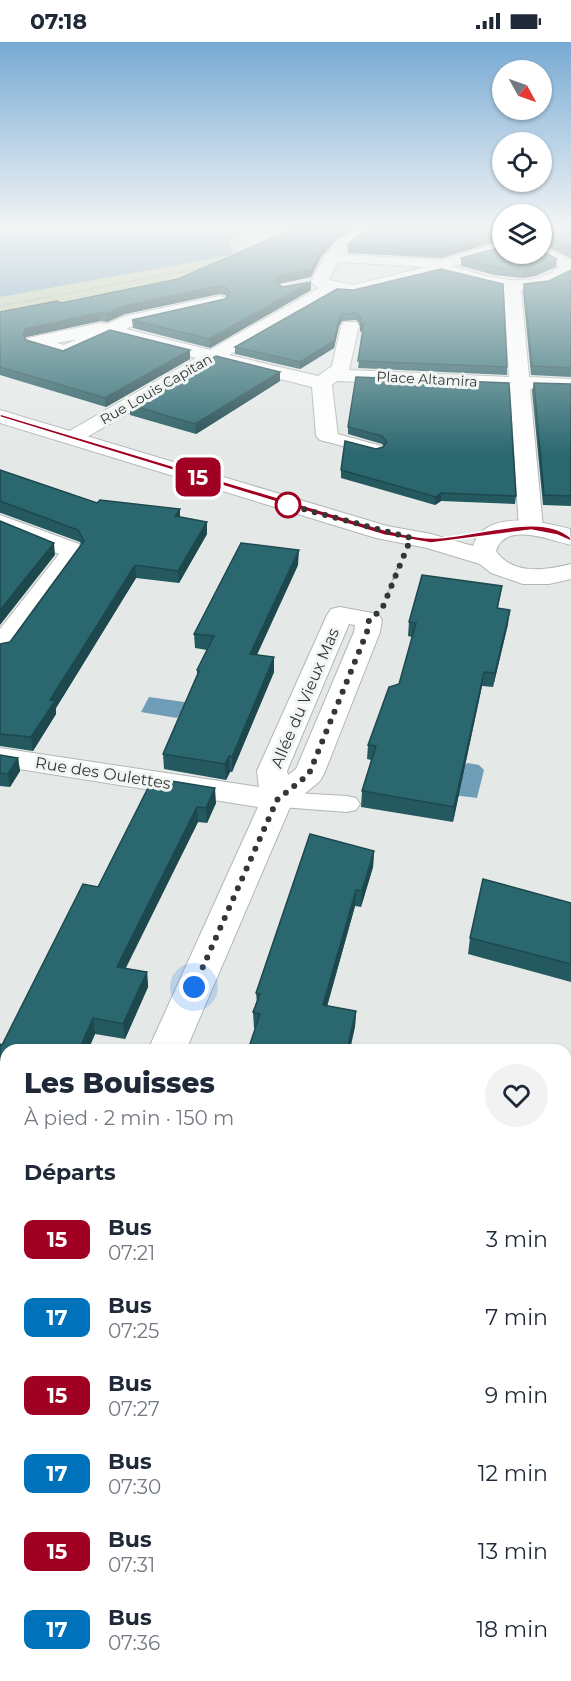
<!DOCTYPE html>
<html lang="fr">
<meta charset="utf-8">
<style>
:root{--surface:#fff;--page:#f2f2f3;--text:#1f2937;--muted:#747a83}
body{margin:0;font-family:Montserrat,sans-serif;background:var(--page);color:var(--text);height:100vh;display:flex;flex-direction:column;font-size:22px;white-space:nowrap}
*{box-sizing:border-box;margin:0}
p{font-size:20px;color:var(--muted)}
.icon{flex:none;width:33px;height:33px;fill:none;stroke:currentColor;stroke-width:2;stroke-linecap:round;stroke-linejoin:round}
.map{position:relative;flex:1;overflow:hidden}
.panel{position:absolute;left:0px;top:1002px;width:572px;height:638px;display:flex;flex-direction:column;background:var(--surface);border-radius:18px 18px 0 0;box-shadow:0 2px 4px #0004}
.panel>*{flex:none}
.badge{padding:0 12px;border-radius:9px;font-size:21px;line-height:39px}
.needle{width:39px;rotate:130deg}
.buttons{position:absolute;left:492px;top:18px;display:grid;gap:12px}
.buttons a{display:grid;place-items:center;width:60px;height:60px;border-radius:50%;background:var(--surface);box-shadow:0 2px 4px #0004;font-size:30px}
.you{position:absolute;width:30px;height:30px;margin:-15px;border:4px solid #fff;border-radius:50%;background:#1a73e8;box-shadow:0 0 0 9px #1a73e833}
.map>.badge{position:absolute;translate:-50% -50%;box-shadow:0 0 0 3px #fff}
h2{padding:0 24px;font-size:22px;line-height:54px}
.round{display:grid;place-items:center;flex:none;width:63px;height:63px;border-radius:32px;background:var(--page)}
.summary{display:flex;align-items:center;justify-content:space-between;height:102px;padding:0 24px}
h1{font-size:28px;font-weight:800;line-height:45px}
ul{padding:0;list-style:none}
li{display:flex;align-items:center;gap:18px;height:78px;padding:0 24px}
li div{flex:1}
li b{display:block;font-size:22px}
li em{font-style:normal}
li .badge{min-width:66px;font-weight:700;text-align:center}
.status{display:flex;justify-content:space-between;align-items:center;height:42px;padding:0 30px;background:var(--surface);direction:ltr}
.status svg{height:16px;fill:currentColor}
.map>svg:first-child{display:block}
.green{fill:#bbcaa3}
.water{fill:#6f9cb7}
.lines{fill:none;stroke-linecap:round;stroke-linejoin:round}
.lane-casing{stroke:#b2b6b5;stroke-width:2}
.street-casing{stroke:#b2b6b5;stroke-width:2}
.secondary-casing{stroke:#b2b6b5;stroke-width:2}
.path{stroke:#959999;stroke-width:2;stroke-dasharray:1.5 2;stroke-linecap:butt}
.lane{fill:#fff;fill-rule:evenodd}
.street{fill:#fff;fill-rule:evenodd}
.secondary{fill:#fff;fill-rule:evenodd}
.wall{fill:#24595f}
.shaded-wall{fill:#1d484e}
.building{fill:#2a676f;stroke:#1d484e;stroke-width:1.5}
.line{fill:#a00021;stroke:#fff;stroke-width:1.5}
.walk{stroke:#353737;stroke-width:6;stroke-dasharray:0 10.8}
.stop-dot{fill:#fff;stroke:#a00021;stroke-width:3}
.labels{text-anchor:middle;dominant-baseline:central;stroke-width:6;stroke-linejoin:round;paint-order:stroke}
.far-street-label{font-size:14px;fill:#353737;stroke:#f1f6f5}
.street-label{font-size:16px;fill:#353737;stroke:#f1f6f5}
</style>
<div class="status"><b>07:18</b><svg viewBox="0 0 49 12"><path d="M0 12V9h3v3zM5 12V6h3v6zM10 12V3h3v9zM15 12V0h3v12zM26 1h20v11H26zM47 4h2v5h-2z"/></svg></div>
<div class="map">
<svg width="571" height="1639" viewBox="0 0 571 1639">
<rect width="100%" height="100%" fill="#e4e9e8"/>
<!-- green -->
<path class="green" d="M 0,184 L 240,184 L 237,225 L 0,272 Z"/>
<!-- water -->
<g class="water">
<path d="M 0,184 L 228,184 L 232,213 L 0,255 Z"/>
<path d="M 149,655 L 191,661 L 177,676 L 141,670 Z"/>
<path d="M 468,721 L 479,723 L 484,728 L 477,756 L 453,753 L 460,725 Z"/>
</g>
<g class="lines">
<defs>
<g id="lane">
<path d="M 330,212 L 443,218 L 450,222 L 443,226 L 325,219 L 323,216 Z"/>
<path d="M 327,389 L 381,404 L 384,408 L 381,412 L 375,413 L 321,398 L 318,394 L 321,390 Z"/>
<path d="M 277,750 L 347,754 L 356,756 L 360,762 L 356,768 L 347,770 L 268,764 L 264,758 L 268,752 Z"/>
</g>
<g id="street">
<path d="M 365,184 L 387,184 L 384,187 C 352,198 343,207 329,238 L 353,243 L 434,223 L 437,219 L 502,200 L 502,210 L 453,224 C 486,235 530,249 560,225 L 536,212 L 542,212 L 542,204 L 571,218 L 571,233 C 557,244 539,248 521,248 L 529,335 L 571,337 L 571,349 L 530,347 L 543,486 L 539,491 L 531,493 L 523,491 L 519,486 L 510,346 L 337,339 L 332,343 L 338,394 L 334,398 L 327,400 L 320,398 L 316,394 L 312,345 L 216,321 L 80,399 L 73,401 L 66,399 L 62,395 L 66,391 L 196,316 L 111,294 L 65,315 L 28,304 L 26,300 L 28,296 L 100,281 L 107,282 L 125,274 L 219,254 L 225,255 L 228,259 L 225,263 L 137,282 L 126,287 L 210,308 L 319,246 L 311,240 C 324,213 335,193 365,184 ZM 440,231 L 504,247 L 509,335 L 349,328 L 359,284 L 356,280 L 344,280 L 341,284 L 332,324 L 318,334 L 229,313 L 336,251 L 353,253 ZM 77,297 L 64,303 L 57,301 Z"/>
<path d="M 0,473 L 79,502 L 83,512 L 10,611 L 0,613 L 0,587 L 59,512 L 0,488 Z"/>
<path d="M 340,565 L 378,572 L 382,578 L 380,590 L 324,732 L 320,739 L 291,763 L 186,1008 L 148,1008 L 258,765 L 0,724 L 0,706 L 259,745 L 257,729 L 327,573 L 331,567 ZM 349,582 L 355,583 L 354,590 L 296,727 L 288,733 L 287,729 Z"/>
<path d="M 566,1152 L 571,1154 L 571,1192 L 566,1190 Z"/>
<path d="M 0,1578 L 6,1580 L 6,1634 L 57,1634 L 55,1639 L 0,1639 Z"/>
<path d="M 75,1634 L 148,1634 L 150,1639 L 77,1639 Z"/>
</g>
<path id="secondary" d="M 0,368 L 387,484 L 431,492 L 473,504 C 485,466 542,480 570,487 L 571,503 C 550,498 505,479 496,509 C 513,534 546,528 571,522 L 571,537 L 549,542 L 523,542 L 491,531 L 480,522 L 427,506 L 376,496 L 0,381 Z"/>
</defs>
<!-- lane casing -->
<use href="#lane" class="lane-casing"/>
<!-- street casing -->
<use href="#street" class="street-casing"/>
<!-- secondary casing -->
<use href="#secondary" class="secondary-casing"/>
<!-- path -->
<g class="path">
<path d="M 190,184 L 211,197 L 208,198"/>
<path d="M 228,219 L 230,184"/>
<path d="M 0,264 L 208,225"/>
<path d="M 388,551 L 398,524"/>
</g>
<!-- lane -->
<use href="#lane" class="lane"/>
<!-- street -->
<use href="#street" class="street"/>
<!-- secondary -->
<use href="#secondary" class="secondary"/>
</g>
<!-- wall -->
<g class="wall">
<path d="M 293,184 L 362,184 L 337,197 L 321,215 L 311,235 L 278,242 L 283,245 L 311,240 L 311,248 L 210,306 L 133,286 L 132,278 L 225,257 L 227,255 L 225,253 L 219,252 L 125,272 L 107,280 L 100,279 L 26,295 L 26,298 L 63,309 L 190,317 L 106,365 L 0,333 L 0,270 L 61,261 L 178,237 L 293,187 Z"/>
<path d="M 502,184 L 502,199 L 501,198 L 441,216 L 348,211 L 348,203 Z"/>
<path d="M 542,184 L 571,184 L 571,216 L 542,202 Z"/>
<path d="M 461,216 L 556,225 L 535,234 L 522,236 L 494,233 L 461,224 Z"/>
<path d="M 571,228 L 571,335 L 531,333 L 523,250 L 524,242 L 549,239 Z"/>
<path d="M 337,247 L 507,325 L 507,333 L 358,326 L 363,288 L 360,290 L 360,282 L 356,278 L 342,279 L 339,284 L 334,306 L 300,327 L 235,312 L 235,305 Z"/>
<path d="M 280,330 L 280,339 L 196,392 L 130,373 L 130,363 Z"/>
<path d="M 356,335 L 516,454 L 515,462 L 441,459 L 435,463 L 341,436 L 341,428 L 376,407 L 384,405 L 382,402 L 348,392 L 348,385 Z"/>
<path d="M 534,341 L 571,342 L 571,464 L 543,463 L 532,349 Z"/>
<path d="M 0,428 L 97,461 L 180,467 L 180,475 L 207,480 L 207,492 L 179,541 L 136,536 L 56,666 L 56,672 L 33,709 L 0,704 L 0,602 L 10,600 L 81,503 L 80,500 L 1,471 L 0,471 Z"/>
<path d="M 298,523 L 257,613 L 274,615 L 274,630 L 232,730 L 230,730 L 226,738 L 164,727 L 163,712 L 197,634 L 197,628 L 207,608 L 195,606 L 194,592 Z"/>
<path d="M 502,544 L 498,566 L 508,582 L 493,645 L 482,644 L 453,780 L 361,765 L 362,749 L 371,718 L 367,717 L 368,703 L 399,642 L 412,595 L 408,594 L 409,580 Z"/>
<path d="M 0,713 L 18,716 L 20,729 L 10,745 L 0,744 Z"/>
<path d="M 153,736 L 216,761 L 207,781 L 198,780 L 125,926 L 147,930 L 148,945 L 125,997 L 95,992 L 88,1008 L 6,1008 L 6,1196 L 0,1195 L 0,1002 L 2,1003 L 98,845 Z"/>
<path d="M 374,809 L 373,825 L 361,865 L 355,864 L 327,964 L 356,969 L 355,985 L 254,986 L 253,970 L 257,962 L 256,951 Z"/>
<path d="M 571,861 L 571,940 L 468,912 L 470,896 Z"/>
<path d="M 566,1248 L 571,1249 L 571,1346 L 566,1344 Z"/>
<path d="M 0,1387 L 6,1389 L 6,1496 L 0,1494 Z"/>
<path d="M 566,1478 L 571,1479 L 571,1639 L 561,1639 L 537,1634 L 566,1634 Z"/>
</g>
<!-- shaded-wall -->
<g class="shaded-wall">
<path d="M 348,184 L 362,184 L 337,197 L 321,215 L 311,235 L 278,242 L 274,240 L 278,234 L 337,190 Z"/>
<path d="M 502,190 L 501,198 L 441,216 L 441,208 Z"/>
<path d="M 557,217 L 556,225 L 535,234 L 522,236 L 522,228 Z"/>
<path d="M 311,240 L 311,248 L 210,306 L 209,297 Z"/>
<path d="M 218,244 L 219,252 L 125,272 L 107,280 L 106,272 L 124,264 Z"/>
<path d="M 99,271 L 100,279 L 26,295 L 24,301 L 23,293 L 25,287 Z"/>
<path d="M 342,272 L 342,279 L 339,284 L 334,306 L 300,327 L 300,320 Z"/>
<path d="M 364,280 L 364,287 L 360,290 L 360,282 Z"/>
<path d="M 190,308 L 190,317 L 106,365 L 105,356 Z"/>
<path d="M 280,330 L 280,339 L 196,392 L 195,382 Z"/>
<path d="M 441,451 L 441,459 L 435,463 L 436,455 Z"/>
<path d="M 180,467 L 180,479 L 175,474 Z"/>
<path d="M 207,480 L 207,492 L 179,541 L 178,529 Z"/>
<path d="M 54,501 L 55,513 L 0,583 L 0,568 Z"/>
<path d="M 299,508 L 298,523 L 250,627 L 250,612 Z"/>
<path d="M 135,523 L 136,536 L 56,666 L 56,672 L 33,709 L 31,695 L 50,658 Z"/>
<path d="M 510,568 L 508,582 L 493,645 L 495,631 Z"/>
<path d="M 274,615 L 274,630 L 232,730 L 232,715 Z"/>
<path d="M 484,630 L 482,644 L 453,780 L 454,765 Z"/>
<path d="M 229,714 L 230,730 L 226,738 L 225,722 Z"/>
<path d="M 18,716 L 20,729 L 10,745 L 8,732 Z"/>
<path d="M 215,746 L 216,761 L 207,781 L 206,766 Z"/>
<path d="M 197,765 L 198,780 L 119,940 L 117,925 Z"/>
<path d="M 374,809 L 373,825 L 361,865 L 362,849 Z"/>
<path d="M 356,848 L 355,864 L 323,979 L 323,963 Z"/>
<path d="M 147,930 L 148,945 L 125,997 L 123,982 Z"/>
<path d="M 356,969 L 355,985 L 350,1008 L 347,1008 Z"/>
<path d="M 93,976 L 95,992 L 88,1008 L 79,1008 Z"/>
</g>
<!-- building -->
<g class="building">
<path d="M 298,184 L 348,184 L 337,190 L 321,208 L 311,228 L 278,234 L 274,240 L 283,245 L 311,240 L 209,297 L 132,278 L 225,257 L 230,251 L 225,245 L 218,244 L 124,264 L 106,272 L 99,271 L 25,287 L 23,293 L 26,298 L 63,309 L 110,288 L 190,308 L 105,356 L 0,325 L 0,270 L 57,259 L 61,261 L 178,237 L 300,184 Z"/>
<path d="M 381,184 L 502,184 L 502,191 L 441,208 L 348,203 L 358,194 Z"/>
<path d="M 542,184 L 571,184 L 571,207 L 542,194 L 542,198 Z"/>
<path d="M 502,205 L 502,212 L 542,212 L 542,209 L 557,217 L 536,227 L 522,228 L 495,225 L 461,216 Z"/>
<path d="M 441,227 L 503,242 L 507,325 L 358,319 L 364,280 L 360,282 L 361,276 L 356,271 L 342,272 L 339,276 L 334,299 L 300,320 L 235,305 L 337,247 L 354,248 Z"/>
<path d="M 571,228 L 571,326 L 532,324 L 524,242 L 549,239 Z"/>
<path d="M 216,314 L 280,330 L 195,382 L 130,363 Z"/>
<path d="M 356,335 L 509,341 L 516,454 L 441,451 L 436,455 L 341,428 L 345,399 L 376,407 L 383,405 L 387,400 L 382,394 L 348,385 Z"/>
<path d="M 534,341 L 571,342 L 571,454 L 544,453 Z"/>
<path d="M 0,428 L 97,461 L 100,458 L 180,467 L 175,474 L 207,480 L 178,529 L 135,523 L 50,658 L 55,659 L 31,695 L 0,692 L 0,602 L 10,600 L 84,499 L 78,488 L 0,459 Z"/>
<path d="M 0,479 L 54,501 L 0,568 Z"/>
<path d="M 241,501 L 299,508 L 250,612 L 274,615 L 232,715 L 229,714 L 225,722 L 163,712 L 199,629 L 197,628 L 214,594 L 194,592 Z"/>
<path d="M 422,533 L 502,544 L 497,566 L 510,568 L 495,631 L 484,630 L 454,765 L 362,749 L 376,704 L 368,703 L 389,645 L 399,642 L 416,581 L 409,580 Z"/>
<path d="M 0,713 L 18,716 L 8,732 L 0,731 Z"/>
<path d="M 153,736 L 215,746 L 206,766 L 197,765 L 117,925 L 147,930 L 123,982 L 93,976 L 79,1008 L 6,1008 L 6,1178 L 4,1182 L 0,1181 L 0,1002 L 2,1003 L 83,842 L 98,845 Z"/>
<path d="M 310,792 L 374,809 L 362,849 L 356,848 L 323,963 L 356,969 L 347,1008 L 248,1008 L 260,972 L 253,970 L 260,952 L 256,951 Z"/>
<path d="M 483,837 L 571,861 L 571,922 L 470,896 Z"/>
<path d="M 566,1248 L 571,1249 L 571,1330 L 566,1329 Z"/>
<path d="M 0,1387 L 6,1389 L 6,1483 L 0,1482 Z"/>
<path d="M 566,1478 L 571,1479 L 571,1628 L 566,1627 Z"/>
</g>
<!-- sky -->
<linearGradient id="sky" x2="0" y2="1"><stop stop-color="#77aad4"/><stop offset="0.45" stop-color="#f3f5f5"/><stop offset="1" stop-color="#f3f5f5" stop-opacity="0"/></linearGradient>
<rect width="571" height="413" fill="url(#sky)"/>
<!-- line -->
<path class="line" d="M 0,372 L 385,488 C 400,491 416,496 431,496 C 472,497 541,468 571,496 L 571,499 L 557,493 L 531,488 L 431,501 L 384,493 L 0,375 Z"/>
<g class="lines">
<!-- walk -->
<path class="walk" d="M 194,945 L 277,758 L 309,732 L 367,590 L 369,578 L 382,567 L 411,496 L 288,463"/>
</g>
<!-- markers -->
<circle class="stop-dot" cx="288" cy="463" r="12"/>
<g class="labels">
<!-- far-street labels -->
<g class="far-street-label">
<text transform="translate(427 337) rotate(3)">Place Altamira</text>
<text transform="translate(156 347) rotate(-30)">Rue Louis Capitan</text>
</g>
<!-- street labels -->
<g class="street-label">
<text transform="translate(305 656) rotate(-67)">Allée du Vieux Mas</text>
<text transform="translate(103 731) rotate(9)">Rue des Oulettes</text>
</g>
</g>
</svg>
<div class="buttons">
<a><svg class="needle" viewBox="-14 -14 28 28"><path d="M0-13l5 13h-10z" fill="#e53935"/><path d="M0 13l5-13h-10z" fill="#747a83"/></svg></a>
<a><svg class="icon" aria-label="locate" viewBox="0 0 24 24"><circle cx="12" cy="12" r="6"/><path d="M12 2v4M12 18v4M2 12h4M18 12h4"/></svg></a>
<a><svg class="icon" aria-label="layers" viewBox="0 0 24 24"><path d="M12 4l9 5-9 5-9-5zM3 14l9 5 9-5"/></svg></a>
</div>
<div class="you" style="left:194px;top:945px"></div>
<b class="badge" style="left:198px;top:435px;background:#a00021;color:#fff">15</b>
<section class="panel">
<div class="summary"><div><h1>Les Bouisses</h1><p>À pied · 2 min · 150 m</p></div><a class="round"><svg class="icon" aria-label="heart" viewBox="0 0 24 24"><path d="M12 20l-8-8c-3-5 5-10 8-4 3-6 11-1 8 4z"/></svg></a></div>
<h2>Départs</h2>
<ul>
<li><span class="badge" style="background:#a00021;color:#fff">15</span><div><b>Bus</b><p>07:21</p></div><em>3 min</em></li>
<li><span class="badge" style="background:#0072bc;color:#fff">17</span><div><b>Bus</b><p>07:25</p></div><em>7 min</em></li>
<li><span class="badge" style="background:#a00021;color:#fff">15</span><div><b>Bus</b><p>07:27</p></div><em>9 min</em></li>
<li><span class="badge" style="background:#0072bc;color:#fff">17</span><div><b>Bus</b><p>07:30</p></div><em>12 min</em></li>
<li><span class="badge" style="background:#a00021;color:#fff">15</span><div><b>Bus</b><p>07:31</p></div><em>13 min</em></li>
<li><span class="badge" style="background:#0072bc;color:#fff">17</span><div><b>Bus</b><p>07:36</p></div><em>18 min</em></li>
</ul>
</section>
</div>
